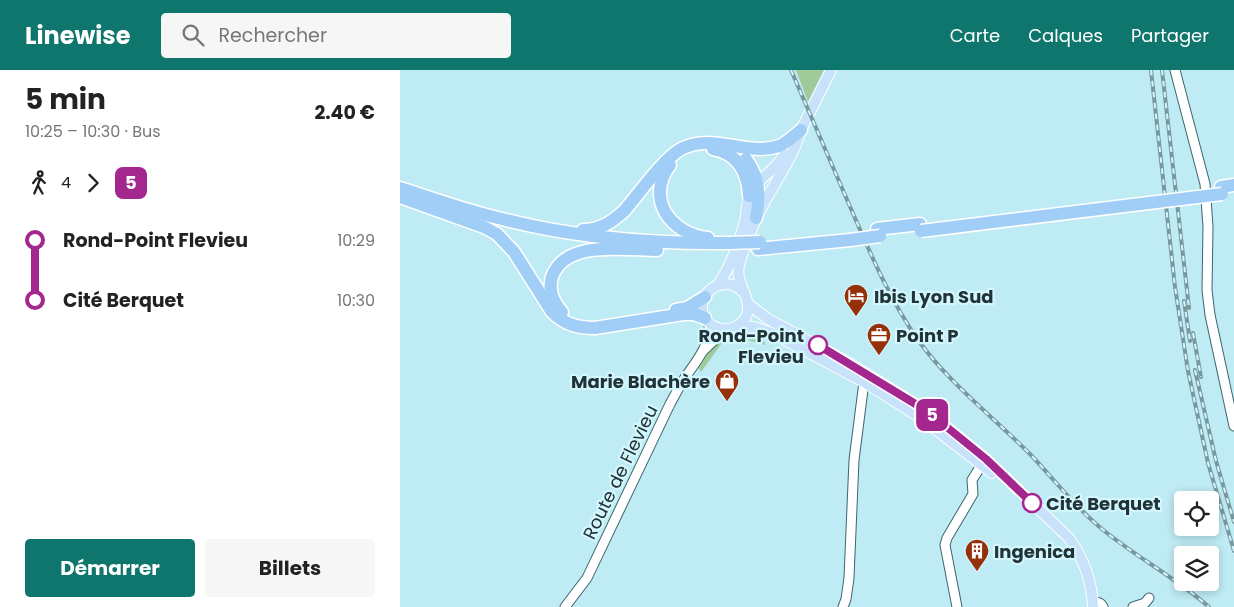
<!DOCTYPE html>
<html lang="fr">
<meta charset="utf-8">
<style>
:root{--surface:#fff;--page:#f6f6f6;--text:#222;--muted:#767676;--accent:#0f766e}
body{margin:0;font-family:Poppins,sans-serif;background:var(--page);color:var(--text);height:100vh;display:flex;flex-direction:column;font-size:19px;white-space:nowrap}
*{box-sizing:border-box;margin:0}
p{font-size:16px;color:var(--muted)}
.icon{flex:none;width:28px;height:28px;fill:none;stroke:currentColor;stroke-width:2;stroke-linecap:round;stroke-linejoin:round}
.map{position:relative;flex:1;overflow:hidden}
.drawer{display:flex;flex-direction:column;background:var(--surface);width:400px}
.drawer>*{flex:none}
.badge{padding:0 10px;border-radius:8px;font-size:18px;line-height:32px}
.buttons{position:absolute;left:774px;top:421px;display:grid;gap:10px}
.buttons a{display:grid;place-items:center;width:45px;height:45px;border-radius:5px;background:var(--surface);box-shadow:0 2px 8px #0003;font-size:25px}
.map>.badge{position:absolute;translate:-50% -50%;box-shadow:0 0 0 2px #fff}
.legs{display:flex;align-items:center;gap:8px;height:55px;padding:0 25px;font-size:16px}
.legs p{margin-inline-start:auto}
.summary{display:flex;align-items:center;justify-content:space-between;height:85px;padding:0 25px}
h1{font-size:28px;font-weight:700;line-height:38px}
.primary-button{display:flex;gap:10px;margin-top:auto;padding:10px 25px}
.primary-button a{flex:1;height:58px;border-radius:5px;background:var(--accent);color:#fff;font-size:20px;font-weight:700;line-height:58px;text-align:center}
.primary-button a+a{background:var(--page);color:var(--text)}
ul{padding:0 25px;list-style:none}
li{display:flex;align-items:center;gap:18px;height:60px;font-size:19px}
li i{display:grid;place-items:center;width:8px;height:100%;margin:0 6px;background:currentColor}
li i::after{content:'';width:12px;height:12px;margin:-6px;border:4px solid;border-radius:50%;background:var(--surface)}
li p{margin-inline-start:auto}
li:first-child i{background:linear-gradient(#0000 50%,currentColor 0)}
li:last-child i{background:linear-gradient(currentColor 50%,#0000 0)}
header{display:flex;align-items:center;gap:30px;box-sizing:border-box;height:70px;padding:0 25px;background:var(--accent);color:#fff}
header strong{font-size:24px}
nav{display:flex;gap:28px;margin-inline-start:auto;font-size:18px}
.search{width:350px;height:45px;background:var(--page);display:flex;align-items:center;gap:12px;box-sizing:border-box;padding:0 18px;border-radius:5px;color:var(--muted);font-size:19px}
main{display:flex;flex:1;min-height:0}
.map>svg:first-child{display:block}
.green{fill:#9fca9a}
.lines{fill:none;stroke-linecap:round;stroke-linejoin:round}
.minor-casing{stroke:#3d666e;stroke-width:11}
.major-casing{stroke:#fff;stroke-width:12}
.highway-casing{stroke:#fff;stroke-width:15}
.minor{stroke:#fff;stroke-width:9}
.major{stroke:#c7e2fa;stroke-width:10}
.highway{stroke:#a1cef7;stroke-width:12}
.rail-casing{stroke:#78989f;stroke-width:4}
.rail{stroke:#d3f7fe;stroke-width:2;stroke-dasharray:5.5;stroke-linecap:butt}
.highway-bridge-casing{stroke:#fff;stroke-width:15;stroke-linecap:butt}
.highway-bridge{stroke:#a1cef7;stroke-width:12}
.line-1-casing{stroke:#fff;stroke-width:11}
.line-1{stroke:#a4268f;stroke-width:8}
.stop-1-dot{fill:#fff;stroke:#a4268f;stroke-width:2.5}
.labels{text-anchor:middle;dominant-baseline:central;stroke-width:4.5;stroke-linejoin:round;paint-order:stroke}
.poi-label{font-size:18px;font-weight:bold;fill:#223337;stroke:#d3f7fe;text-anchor:start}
.stop-label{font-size:18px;font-weight:bold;fill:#223337;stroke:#d3f7fe;text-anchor:end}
.street-label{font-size:18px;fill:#223337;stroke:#d3f7fe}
</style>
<header>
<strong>Linewise</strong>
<div class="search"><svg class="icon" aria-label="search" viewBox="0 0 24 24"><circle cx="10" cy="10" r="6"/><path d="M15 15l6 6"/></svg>Rechercher</div>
<nav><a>Carte</a><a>Calques</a><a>Partager</a></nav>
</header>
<main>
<section class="drawer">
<div class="summary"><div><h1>5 min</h1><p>10:25 – 10:30 · Bus</p></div><b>2.40 €</b></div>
<div class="legs"><svg class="icon" aria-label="walk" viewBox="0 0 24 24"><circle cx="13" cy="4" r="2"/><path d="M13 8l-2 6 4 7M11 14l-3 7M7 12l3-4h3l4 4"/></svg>4<svg class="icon" aria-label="forward" viewBox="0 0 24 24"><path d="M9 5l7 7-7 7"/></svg><b class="badge" style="background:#a4268f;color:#fff">5</b></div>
<ul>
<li><i style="color:#a4268f"></i><b>Rond-Point Flevieu</b><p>10:29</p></li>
<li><i style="color:#a4268f"></i><b>Cité Berquet</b><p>10:30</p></li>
</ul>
<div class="primary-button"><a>Démarrer</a><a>Billets</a></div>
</section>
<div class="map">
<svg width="834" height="537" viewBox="0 0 834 537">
<rect width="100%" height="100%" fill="#bfebf4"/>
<!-- green -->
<g class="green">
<path d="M 396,0 L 424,0 L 408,32 Z"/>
<path d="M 343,261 L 359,264 L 366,275 L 335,267 L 322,273 L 301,302 L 298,297 L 318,270 L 323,265 L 325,267 Z"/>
</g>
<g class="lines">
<defs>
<g id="minor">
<path d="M 775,0 L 805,114 L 808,157 L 807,220 L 810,245 L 834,356"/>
<path d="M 304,280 L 326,259"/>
<path d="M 693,532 C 697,532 701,532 703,537"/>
<path d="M 165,537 L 187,508 L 270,334 C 275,325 280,315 286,306 C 298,289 311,274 309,252"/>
<path d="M 443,537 L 446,529 L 449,508 L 454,390 L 464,312 L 467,307"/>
<path d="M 557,537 L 545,475 L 547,468 L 573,424 L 572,410 L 584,391"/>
<path d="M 733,537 L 745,533 L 749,528"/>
</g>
<g id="major">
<path d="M 397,65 L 401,60 L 431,0"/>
<path d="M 318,215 C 331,196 339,173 345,151 C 347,143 346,132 350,125 C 357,108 376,100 385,84"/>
<path d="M 344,223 C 323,199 289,228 307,251 C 317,262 335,262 344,250 C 357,232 334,215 339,195 C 343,180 350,163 356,149 C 369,119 392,92 401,60"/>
<path d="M 348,234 L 368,249 L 451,294 L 527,341 L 586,389 L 669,468 C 684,489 692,511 693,537"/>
<path d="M 338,256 L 354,257 L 374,264 L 464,312 L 521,348 L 592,403"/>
</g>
<g id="highway">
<path d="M 313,79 C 337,83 348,102 349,126"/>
<path d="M 346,89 C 360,108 360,127 356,148"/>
<path d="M 270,95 C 245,128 270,164 308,168"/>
<path d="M 821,117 L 834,115"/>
<path d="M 0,118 C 34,129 67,141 102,149 C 176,168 252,174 328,173"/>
<path d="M 0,127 L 84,157 L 97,164 L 114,182 L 152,242 C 164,254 177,258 195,258 L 283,244 L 294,244 L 305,248"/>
<path d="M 477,159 L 520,154"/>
<path d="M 183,160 C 200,160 212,152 224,141 C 239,124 262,90 281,79 C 312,62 347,87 379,76 C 387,73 394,66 401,60"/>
<path d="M 358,179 L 450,170"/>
<path d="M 276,240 L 287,238 L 305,227"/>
<path d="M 162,242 C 153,232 148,220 152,207 C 165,169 226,180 257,180"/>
</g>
</defs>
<!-- minor casing -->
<use href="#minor" class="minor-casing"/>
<!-- major casing -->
<use href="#major" class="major-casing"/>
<!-- highway casing -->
<use href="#highway" class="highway-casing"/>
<!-- minor -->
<use href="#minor" class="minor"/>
<!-- major -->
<use href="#major" class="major"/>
<!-- highway -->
<use href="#highway" class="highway"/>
<defs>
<g id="rail">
<path d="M 391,0 C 410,44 429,88 448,132 C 469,180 488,227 518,270 C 549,313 592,346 629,383 C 653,408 675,437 702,459 C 736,487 776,508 809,537"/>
<path d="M 751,0 L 775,217 L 788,301 L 808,393 L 834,481"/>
<path d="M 762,0 L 789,238"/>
<path d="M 784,231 L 790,271"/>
<path d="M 793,263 L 801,307"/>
<path d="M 795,300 L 816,391 L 834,452"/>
</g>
</defs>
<!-- rail casing -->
<use href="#rail" class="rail-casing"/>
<!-- rail -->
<use href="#rail" class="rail"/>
<defs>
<g id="highway-bridge">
<path d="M 521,161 L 822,124"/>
<path d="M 450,170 L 480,166"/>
<path d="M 328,173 L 360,172"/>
</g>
</defs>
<!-- highway-bridge casing -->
<use href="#highway-bridge" class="highway-bridge-casing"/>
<!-- highway-bridge -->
<use href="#highway-bridge" class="highway-bridge"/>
</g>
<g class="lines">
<defs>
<path id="line-1" d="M 418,275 L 527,341 L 586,389 L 632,433"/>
</defs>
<!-- line-1 casing -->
<use href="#line-1" class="line-1-casing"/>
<!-- line-1 -->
<use href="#line-1" class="line-1"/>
</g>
<!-- icons -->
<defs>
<symbol id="hotel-pin" viewBox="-11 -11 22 30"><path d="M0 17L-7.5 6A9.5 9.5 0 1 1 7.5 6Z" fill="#963009" stroke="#d3f7fe"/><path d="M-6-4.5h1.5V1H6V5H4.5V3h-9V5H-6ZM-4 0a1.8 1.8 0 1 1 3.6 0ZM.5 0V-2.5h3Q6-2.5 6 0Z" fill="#fff"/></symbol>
<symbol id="office-pin" viewBox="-11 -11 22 30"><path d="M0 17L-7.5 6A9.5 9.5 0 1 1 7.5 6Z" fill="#963009" stroke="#d3f7fe"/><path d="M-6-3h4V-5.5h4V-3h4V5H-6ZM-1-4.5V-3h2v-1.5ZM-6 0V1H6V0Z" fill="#fff"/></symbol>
<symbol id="shop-pin" viewBox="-11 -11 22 30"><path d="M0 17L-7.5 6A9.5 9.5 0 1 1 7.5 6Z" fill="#963009" stroke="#d3f7fe"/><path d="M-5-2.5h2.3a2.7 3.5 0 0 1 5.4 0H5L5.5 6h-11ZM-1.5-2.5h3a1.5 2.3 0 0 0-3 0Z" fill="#fff"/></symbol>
<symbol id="building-pin" viewBox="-11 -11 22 30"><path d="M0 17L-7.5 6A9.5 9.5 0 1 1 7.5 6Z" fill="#963009" stroke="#d3f7fe"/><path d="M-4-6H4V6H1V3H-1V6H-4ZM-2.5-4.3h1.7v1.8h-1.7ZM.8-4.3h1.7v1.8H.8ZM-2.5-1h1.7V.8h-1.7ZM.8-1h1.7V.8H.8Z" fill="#fff"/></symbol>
</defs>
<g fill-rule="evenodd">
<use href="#hotel-pin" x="442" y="212" width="28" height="38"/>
<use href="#office-pin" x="465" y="251" width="28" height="38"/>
<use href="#shop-pin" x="313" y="297" width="28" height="38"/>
<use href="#building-pin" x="563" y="467" width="28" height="38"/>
</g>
<!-- markers -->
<g class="stop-1-dot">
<circle cx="418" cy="275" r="9"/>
<circle cx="632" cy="433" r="9"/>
</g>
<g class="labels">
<!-- poi labels -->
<g class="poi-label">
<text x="474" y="226">Ibis Lyon Sud</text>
<text x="496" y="265">Point P</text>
<text x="310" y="311" text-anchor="end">Marie Blachère</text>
<text x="594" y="481">Ingenica</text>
</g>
<!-- stop labels -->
<g class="stop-label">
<text x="404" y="265">Rond-Point<tspan x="404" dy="21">Flevieu</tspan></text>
<text x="646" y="433" text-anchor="start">Cité Berquet</text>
</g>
<!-- street labels -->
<g class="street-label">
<text transform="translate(220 402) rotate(-64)">Route de Flevieu</text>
</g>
</g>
</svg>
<div class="buttons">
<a><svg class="icon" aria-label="locate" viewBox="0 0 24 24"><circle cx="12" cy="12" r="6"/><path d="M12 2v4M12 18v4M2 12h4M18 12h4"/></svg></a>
<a><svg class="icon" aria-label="layers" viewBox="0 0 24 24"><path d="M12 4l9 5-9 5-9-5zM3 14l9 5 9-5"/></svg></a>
</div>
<b class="badge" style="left:532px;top:345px;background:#a4268f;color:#fff">5</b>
</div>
</main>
